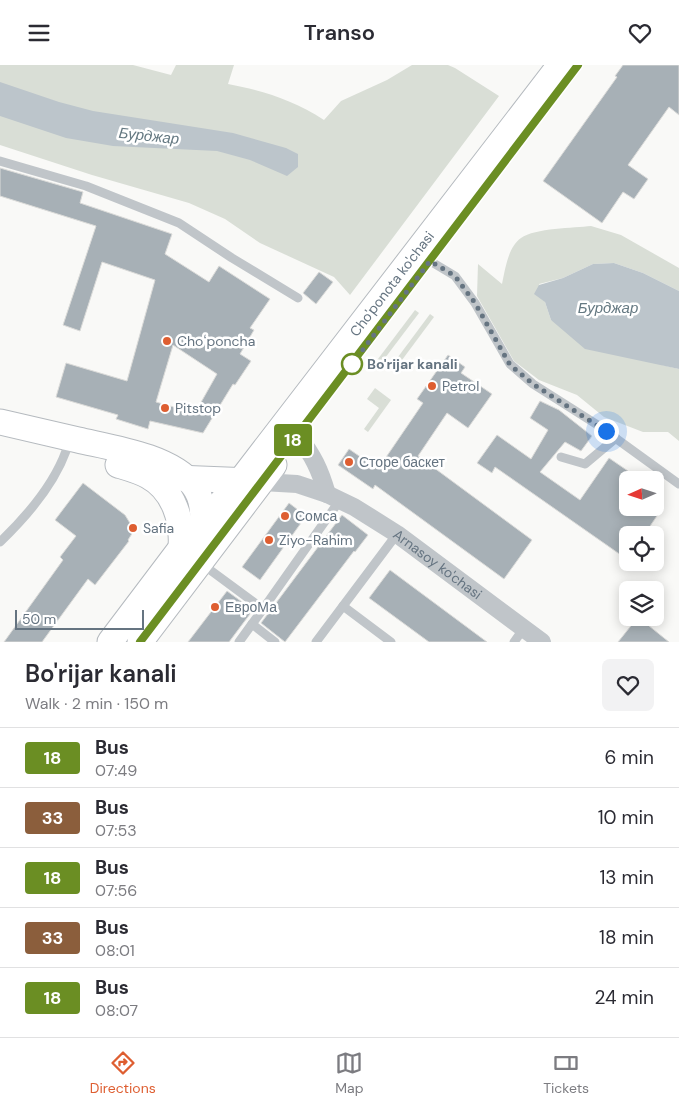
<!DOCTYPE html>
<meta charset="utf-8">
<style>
:root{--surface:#fff;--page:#f2f2f3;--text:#2b2b33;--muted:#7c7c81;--line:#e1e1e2;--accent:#de5e31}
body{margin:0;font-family:"DM Sans",sans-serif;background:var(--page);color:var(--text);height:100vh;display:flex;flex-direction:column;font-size:19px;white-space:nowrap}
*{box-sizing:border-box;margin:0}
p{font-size:16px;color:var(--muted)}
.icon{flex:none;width:28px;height:28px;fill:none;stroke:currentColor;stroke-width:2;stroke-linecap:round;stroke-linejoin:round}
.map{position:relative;height:577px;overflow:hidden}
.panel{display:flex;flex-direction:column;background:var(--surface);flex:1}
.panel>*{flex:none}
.badge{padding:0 10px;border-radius:4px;font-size:18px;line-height:32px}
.needle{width:32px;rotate:267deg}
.buttons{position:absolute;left:619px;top:406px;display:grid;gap:10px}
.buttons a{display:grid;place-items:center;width:45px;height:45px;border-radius:8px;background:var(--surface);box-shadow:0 2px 12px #0003;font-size:25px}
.scale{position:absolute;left:15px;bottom:12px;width:129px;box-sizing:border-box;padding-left:5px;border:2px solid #657481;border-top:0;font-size:14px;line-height:18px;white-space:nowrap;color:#657481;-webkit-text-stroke:4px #fff;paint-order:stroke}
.you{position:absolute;width:25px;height:25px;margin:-12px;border:4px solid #fff;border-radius:50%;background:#1a73e8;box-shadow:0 0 0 8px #1a73e833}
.map>.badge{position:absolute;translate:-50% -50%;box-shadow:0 0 0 2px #fff}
.round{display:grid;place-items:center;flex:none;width:52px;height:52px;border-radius:8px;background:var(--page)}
.head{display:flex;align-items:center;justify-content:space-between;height:85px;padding:0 25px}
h1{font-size:24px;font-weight:600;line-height:38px}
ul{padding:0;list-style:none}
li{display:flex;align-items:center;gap:15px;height:60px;padding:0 25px;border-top:1px solid var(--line)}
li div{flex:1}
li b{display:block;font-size:19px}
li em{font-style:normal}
li .badge{min-width:55px;font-weight:700;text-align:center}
header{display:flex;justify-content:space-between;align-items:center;height:65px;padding:0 25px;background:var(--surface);font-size:22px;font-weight:600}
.tab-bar{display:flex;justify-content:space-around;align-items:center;height:70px;border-top:1px solid var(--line);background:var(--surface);font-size:14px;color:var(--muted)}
.tab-bar a{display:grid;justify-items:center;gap:2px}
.tab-bar .active{color:var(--accent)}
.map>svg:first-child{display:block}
.green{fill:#d9ded6}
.water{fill:#bcc5cb}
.building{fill:#a7b0b6;stroke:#dbdbd9;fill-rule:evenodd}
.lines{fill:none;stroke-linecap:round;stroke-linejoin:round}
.secondary-casing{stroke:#b5babf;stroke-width:27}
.service{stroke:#c0c5c9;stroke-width:9}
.minor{stroke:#c0c5c9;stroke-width:18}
.secondary{stroke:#fff;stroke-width:25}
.line-casing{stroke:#fff;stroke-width:11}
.line{stroke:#6b8e23;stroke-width:8}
.walk{stroke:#657481;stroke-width:5;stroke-dasharray:0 9}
.poi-dot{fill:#de5e31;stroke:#fff;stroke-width:2}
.stop-dot{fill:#fff;stroke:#6b8e23;stroke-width:2.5}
.labels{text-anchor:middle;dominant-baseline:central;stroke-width:5;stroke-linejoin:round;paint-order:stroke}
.street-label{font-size:14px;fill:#657481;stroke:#fff}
.poi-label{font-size:14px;fill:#657481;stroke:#fff;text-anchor:start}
.stop-label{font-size:14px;font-weight:bold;fill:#657481;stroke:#fff;text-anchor:start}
.water-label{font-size:15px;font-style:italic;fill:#657982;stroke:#fff}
</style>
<header><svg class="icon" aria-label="menu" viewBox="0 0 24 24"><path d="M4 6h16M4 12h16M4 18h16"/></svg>Transo<svg class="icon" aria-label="heart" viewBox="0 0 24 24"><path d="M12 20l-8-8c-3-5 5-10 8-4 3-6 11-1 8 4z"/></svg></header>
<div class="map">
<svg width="679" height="577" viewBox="0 0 679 577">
<rect width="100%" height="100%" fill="#f9f9f7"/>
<!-- green -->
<g class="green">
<path d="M 0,0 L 133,0 L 171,10 L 176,0 L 234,0 L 228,19 C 264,26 293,35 324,55 L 341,36 L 387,15 L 412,0 L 448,0 L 455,3 L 499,31 L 350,230 L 334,212 L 260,178 L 225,154 L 189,138 L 92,110 L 0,80 Z"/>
<path d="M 591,161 L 621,170 L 679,203 L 679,226 L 643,208 L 614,198 L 593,199 L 563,213 L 539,219 L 551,255 L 662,300 L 679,304 L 679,376 L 668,367 L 643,367 L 604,352 L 577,330 L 539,315 L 514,296 L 477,231 L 478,199 L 502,219 C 505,205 508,182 521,173 C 535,163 574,163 591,161 Z"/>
<path d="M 415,245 L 419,248 L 382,297 L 378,294 Z"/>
<path d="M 430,249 L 434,252 L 402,295 L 398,292 Z"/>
<path d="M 375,323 L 391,335 L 368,367 L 364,364 L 379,343 L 367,334 Z"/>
</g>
<!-- water -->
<g class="water">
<path d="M 0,17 L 59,37 L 93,46 L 233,68 L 286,83 L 298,89 L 298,102 L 287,111 L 250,95 L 217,86 L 113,81 L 66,73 L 0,51 Z"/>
<path d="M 614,198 L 643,208 L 679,226 L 679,304 L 585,284 L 551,255 L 545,237 L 534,229 L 539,220 L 563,213 L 593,199 Z"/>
</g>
<!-- building -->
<g class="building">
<path d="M 623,0 L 679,0 L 679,50 L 669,42 L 628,100 L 648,114 L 634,134 L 623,127 L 602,158 L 543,116 L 617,12 L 615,11 Z"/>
<path d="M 0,103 L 83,127 L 80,138 L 172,169 L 165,189 L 209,217 L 219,201 L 270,234 L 250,263 L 254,265 L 240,289 L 251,296 L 235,320 L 233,319 L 203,368 L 150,356 L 148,364 L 116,354 L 118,350 L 56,332 L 66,298 L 127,316 L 155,215 L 102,197 L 80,266 L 63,260 L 96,161 L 0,131 ZM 173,280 L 217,309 L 195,348 L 156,337 Z"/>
<path d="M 319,207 L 333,217 L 316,239 L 303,228 Z"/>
<path d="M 448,290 L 465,302 L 461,308 L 492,329 L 468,363 L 447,348 L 418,391 L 532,475 L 504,514 L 375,420 L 373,424 L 338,400 L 349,384 L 378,404 L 423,338 L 417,334 Z"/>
<path d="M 540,336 L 559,345 L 592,371 L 581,386 L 565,377 L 540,407 L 580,435 L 609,393 L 628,406 L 628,442 L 663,442 L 644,470 L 628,470 L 628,495 L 495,402 L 492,408 L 477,398 L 497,370 L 531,394 L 548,365 L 530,353 Z"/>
<path d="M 83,418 L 125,450 L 133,463 L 133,467 L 128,475 L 129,476 L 95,520 L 88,514 L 42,577 L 4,577 L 63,495 L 60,492 L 76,471 L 55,455 Z"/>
<path d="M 289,438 L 306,451 L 260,515 L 242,502 Z"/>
<path d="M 342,450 L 368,470 L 355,487 L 354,486 L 285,577 L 261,558 Z"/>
<path d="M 390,505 L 487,577 L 429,577 L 369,533 Z"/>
<path d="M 227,526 L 253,545 L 229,577 L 188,577 Z"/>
<path d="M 638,552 L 669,577 L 618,577 Z"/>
</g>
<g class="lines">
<defs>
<g id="secondary">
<path d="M 0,357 C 26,363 52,369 78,375 C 113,383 170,391 193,420 C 204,434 203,451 203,467"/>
<path d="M 118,400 C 128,403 139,406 148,411 C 174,425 183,456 181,483"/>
<path d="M 176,413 L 251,416"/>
<path id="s2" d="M 110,577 L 181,483 L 241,415 L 560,0"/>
<path d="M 140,577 L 274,400"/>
</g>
</defs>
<!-- secondary casing -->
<use href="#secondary" class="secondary-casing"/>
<!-- service -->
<g class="service">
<path d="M 0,96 L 86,121 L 179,158 L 232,193 L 298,233"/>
<path d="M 430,196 L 455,211 L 475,238 L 510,299 L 533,319 L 596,359 L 679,419"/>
<path d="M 561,392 L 585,399 L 616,373"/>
<path d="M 0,477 C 25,453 54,419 66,386"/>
<path d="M 202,499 L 263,544 L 252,559"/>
<path d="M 343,541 L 391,577"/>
<path d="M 263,544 L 340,435"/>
<path d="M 239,577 L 252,559 L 275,577"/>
<path d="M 316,577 L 397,469"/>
<path d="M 514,577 L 524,563"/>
</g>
<!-- minor -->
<g class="minor">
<path d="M 297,370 C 313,390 320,405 327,429"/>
<path id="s1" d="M 262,417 L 297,419 L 327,429 L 354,442 L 397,469 L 542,577"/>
</g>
<!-- secondary -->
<use href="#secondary" class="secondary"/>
</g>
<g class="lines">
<defs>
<path id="line" d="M 140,577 L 578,0"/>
</defs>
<!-- line casing -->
<use href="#line" class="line-casing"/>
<!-- line -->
<use href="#line" class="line"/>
<!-- walk -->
<path class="walk" d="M 352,299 L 430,196 L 455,211 L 475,238 L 510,300 L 533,319 L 606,366"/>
</g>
<!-- markers -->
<g class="poi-dot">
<circle cx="167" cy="276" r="5"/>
<circle cx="432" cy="321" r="5"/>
<circle cx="165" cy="343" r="5"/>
<circle cx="349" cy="397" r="5"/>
<circle cx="285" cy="451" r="5"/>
<circle cx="133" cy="463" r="5"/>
<circle cx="269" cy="475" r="5"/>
<circle cx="215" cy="542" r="5"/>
</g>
<circle class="stop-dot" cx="352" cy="299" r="10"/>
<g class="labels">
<!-- street labels -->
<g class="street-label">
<text stroke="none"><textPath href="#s2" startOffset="456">Cho'ponota ko'chasi</textPath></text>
<text stroke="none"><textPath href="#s1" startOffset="198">Arnasoy ko'chasi</textPath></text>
</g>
<!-- poi labels -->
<g class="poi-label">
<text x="177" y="276">Choʻponcha</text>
<text x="442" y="321">Petrol</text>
<text x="175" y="343">Pitstop</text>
<text x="359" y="397">Сторе баскет</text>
<text x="295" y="451">Сомса</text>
<text x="143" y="463">Safia</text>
<text x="279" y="475">Ziyo-Rahim</text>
<text x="225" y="542">ЕвроМа</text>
</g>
<!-- stop labels -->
<g class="stop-label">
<text x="367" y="299">Bo'rijar kanali</text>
</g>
<!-- water labels -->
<g class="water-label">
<text transform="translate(149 71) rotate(6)">Бурджар</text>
<text x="608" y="243">Бурджар</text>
</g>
</g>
</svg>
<div class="buttons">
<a><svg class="needle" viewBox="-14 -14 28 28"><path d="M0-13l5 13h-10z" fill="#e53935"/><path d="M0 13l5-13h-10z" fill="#7c7c81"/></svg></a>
<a><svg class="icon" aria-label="locate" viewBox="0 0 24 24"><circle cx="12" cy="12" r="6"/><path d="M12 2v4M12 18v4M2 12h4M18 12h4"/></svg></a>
<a><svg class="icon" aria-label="layers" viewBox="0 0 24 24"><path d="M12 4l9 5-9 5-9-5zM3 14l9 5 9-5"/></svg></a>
</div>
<div class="scale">50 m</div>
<div class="you" style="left:606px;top:366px"></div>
<b class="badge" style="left:293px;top:375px;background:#6b8e23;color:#fff">18</b>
</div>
<section class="panel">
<div class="head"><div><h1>Bo'rijar kanali</h1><p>Walk · 2 min · 150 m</p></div><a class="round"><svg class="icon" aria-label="heart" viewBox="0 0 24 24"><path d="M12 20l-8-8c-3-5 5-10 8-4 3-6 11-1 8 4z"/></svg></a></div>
<ul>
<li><span class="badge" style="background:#6b8e23;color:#fff">18</span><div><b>Bus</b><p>07:49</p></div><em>6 min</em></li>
<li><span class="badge" style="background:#8b5e3c;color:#fff">33</span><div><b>Bus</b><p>07:53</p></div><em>10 min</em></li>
<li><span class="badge" style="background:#6b8e23;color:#fff">18</span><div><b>Bus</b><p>07:56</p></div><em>13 min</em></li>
<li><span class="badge" style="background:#8b5e3c;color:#fff">33</span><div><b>Bus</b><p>08:01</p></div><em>18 min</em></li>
<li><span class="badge" style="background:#6b8e23;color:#fff">18</span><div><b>Bus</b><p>08:07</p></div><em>24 min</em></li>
</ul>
</section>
<nav class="tab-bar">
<a class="active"><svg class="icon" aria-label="directions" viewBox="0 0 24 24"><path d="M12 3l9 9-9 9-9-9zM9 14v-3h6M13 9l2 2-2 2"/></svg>Directions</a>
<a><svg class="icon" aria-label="map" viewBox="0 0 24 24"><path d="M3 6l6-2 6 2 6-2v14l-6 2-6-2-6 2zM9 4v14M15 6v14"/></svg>Map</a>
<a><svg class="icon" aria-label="tickets" viewBox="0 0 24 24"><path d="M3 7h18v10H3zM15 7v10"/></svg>Tickets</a>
</nav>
